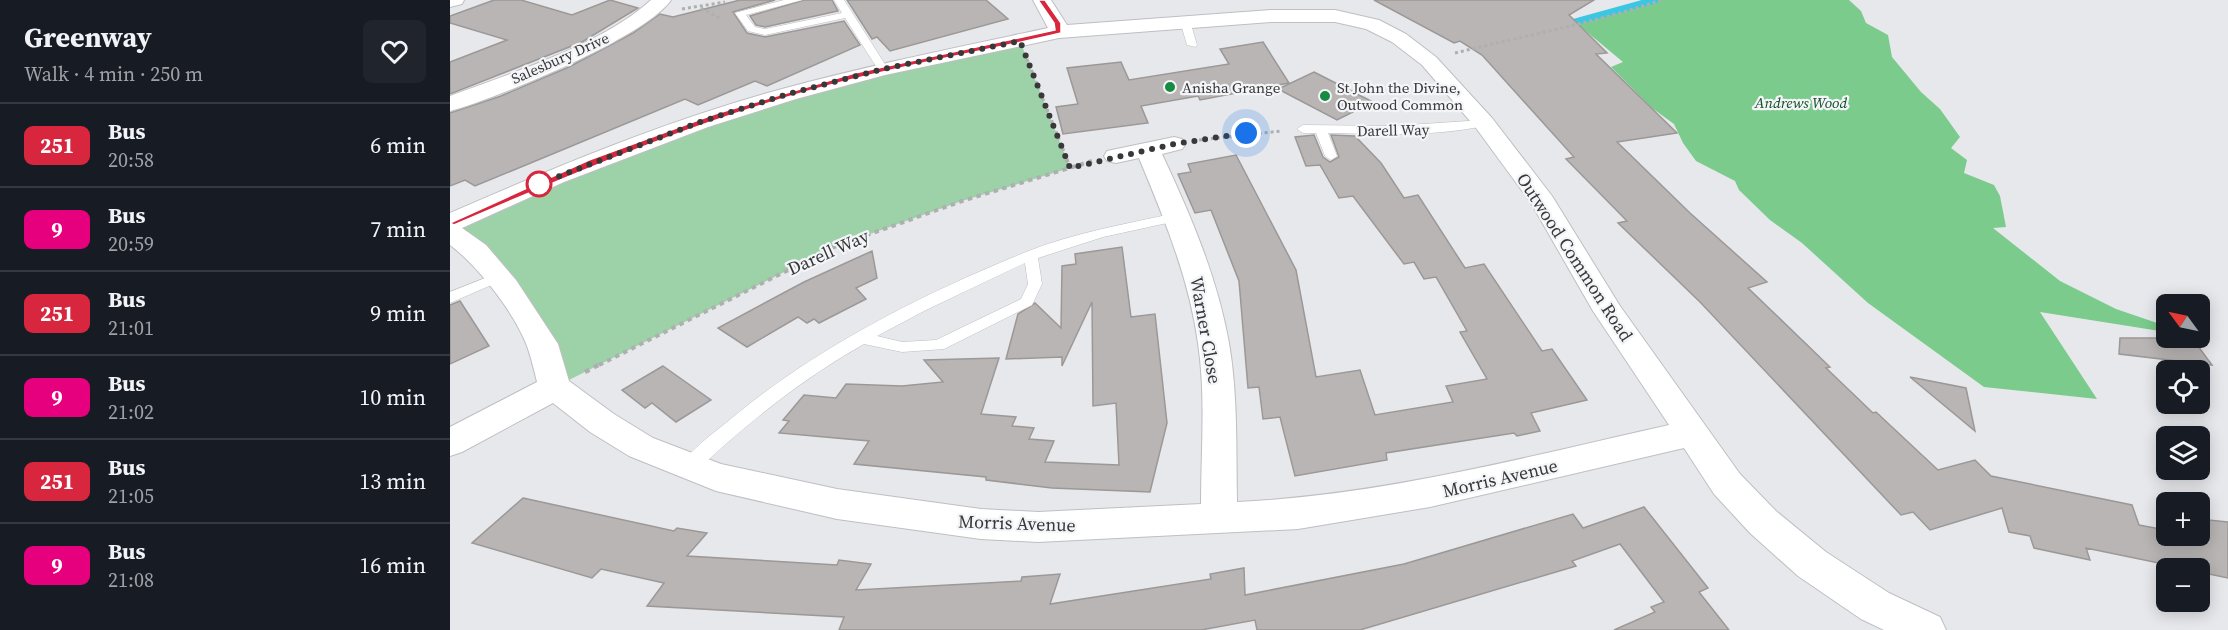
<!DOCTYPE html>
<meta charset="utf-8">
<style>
:root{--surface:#171b24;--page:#20242c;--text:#f1f3f6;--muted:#9ea1a6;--line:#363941}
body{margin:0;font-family:"Source Serif 4",serif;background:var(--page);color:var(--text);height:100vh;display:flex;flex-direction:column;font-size:22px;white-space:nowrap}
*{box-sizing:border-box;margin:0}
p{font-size:20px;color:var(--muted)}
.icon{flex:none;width:33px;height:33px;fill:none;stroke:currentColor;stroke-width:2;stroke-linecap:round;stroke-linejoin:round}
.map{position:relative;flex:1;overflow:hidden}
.side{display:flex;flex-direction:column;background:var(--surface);width:450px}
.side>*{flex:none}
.badge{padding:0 12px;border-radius:9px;font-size:21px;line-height:39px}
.needle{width:39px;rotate:303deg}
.tools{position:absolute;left:1706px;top:294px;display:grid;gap:12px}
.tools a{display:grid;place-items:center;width:54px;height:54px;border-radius:9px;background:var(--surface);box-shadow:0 3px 15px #0003;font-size:30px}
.you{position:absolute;width:30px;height:30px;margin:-15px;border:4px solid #fff;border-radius:50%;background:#1a73e8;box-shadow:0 0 0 9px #1a73e833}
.map>.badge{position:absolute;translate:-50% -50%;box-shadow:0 0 0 3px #fff}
.round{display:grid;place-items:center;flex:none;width:63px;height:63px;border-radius:9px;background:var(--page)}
.headline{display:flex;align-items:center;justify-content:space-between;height:102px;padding:0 24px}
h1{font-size:28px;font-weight:700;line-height:45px}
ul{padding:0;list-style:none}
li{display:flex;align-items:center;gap:18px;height:84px;padding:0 24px;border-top:2px solid var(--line)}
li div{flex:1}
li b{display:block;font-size:22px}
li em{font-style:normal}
li .badge{min-width:66px;font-weight:700;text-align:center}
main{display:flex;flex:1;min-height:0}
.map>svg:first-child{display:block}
.green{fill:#9dd2a8}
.forest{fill:#7acb8c}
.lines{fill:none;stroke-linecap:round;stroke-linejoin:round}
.stream{stroke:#3bc6e1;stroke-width:7}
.building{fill:#b8b5b4;stroke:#9c9897;stroke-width:1.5}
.service-casing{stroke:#bebfc2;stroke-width:1}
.minor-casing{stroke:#bebfc2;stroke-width:2}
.path-far2{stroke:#aeafb1;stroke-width:3;stroke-dasharray:3 3;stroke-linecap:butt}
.path-far1{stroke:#aeafb1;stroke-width:4;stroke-dasharray:4.5 4.5;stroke-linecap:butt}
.path{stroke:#aeafb1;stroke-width:4.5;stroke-dasharray:5 5;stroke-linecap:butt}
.service{fill:#fff;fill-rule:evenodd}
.minor{fill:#fff;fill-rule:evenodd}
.line{fill:#d7263d;stroke:#fff;stroke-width:1.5}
.walk{stroke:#383839;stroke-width:6;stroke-dasharray:0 10.8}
.poi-dot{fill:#188a42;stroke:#f4f5f8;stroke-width:2}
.stop-dot{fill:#fff;stroke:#d7263d;stroke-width:3}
.labels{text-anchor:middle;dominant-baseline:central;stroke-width:4.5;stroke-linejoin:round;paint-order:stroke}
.far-street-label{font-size:15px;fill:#383839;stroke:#f4f5f8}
.far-poi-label{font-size:15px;fill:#383839;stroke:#f4f5f8;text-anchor:start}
.far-park-label{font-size:15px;font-style:italic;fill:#104c24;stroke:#f4f5f8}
.street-label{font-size:18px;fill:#383839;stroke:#f4f5f8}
</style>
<main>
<section class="side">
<div class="headline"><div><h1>Greenway</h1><p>Walk · 4 min · 250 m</p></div><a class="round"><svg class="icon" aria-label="heart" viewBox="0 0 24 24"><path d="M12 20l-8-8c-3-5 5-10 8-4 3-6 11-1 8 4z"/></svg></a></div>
<ul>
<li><span class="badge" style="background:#d7263d;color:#fff">251</span><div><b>Bus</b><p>20:58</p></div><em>6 min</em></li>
<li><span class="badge" style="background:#e6007e;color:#fff">9</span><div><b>Bus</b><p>20:59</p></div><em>7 min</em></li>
<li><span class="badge" style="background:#d7263d;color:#fff">251</span><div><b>Bus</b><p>21:01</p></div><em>9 min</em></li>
<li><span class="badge" style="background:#e6007e;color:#fff">9</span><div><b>Bus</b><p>21:02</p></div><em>10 min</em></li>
<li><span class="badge" style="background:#d7263d;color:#fff">251</span><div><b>Bus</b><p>21:05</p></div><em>13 min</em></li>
<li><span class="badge" style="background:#e6007e;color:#fff">9</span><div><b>Bus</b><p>21:08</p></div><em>16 min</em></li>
</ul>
</section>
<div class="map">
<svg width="1778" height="630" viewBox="0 0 1778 630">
<rect width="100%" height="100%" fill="#e7e8eb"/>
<!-- green -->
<path class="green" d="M 570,41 L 620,168 L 512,201 L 384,247 L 105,387 L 92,344 L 0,223 L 250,122 Z"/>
<!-- forest -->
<path class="forest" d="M 1192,0 L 1399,0 L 1411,11 L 1416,23 L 1438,35 L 1442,57 L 1471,92 L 1490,109 L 1510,137 L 1501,148 L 1517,160 L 1514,173 L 1544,185 L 1550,196 L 1556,227 L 1543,228 L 1610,281 L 1666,309 L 1716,326 L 1716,332 L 1590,312 L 1647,399 L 1534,387 L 1418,303 L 1352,243 L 1320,220 L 1289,190 L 1285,181 L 1246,161 L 1233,143 L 1224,124 L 1202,108 L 1161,67 L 1173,62 L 1125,22 L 1177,8 Z"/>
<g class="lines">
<!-- stream -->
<path class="stream" d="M 1114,25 L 1205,0"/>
</g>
<!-- building -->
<g class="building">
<path d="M 44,0 L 71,0 L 122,15 L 160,0 L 188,8 L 132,42 L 0,94 L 0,62 L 57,40 L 0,23 L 0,16 Z"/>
<path d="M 290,0 L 325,0 L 283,12 L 297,33 L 315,37 L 394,21 L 410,45 L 317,86 L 305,81 L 248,105 L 235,99 L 25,186 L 15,180 L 0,186 L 0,113 L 51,96 L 119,67 L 183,33 L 210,14 L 223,17 Z"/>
<path d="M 354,0 L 382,0 L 388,11 L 315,27 L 306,25 L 300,16 Z"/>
<path d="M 397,0 L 536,0 L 558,19 L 440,51 L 427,37 L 422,39 Z"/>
<path d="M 924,0 L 1144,0 L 1119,15 L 1157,53 L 1146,54 L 1227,133 L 1167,142 L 1240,213 L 1317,282 L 1298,288 L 1380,367 L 1376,368 L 1423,413 L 1426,412 L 1488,470 L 1525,460 L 1541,476 L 1682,505 L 1689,525 L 1716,530 L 1716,536 L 1749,536 L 1749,519 L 1778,522 L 1778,578 L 1749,572 L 1749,568 L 1733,568 L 1636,548 L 1640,560 L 1584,548 L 1580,536 L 1559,532 L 1552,508 L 1480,530 L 1463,512 L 1451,515 L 1250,302 L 1168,223 L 1177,221 L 1116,159 L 1124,157 L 1032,55 L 1010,41 L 1004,43 Z"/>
<path d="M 813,42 L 839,83 L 750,100 L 748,96 L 691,106 L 698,123 L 613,134 L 606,107 L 628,104 L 617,68 L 671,62 L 679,80 L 779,64 L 770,49 Z"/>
<path d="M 864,72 L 923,102 L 887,120 L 828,89 Z"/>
<path d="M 864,135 L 873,157 L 880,162 L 889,157 L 881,135 L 905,136 L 931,163 L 954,198 L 968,195 L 1015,268 L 1034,264 L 1092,351 L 1102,349 L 1137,400 L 1081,413 L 1090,431 L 1067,436 L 1064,433 L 936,453 L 937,460 L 845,476 L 830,417 L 813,419 L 809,387 L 798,388 L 789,281 L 761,210 L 745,213 L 728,174 L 741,172 L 738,164 L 786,155 L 846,270 L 866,377 L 910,370 L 925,415 L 1003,402 L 996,386 L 1037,379 L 1010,332 L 1017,331 L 986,277 L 974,279 L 964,262 L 954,264 L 903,196 L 889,198 L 870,165 L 856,166 L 845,137 Z"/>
<path d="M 672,247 L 681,317 L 705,314 L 717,423 L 700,492 L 602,488 L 536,480 L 536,477 L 404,464 L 419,441 L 329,433 L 339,421 L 333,420 L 354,395 L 386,398 L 396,384 L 452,386 L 493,382 L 474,360 L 549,358 L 531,414 L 566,417 L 562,426 L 584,428 L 579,439 L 604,441 L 595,462 L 669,465 L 666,403 L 643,406 L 642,302 L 612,366 L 612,357 L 556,359 L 568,314 L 585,303 L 611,328 L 612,266 L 626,264 L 625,254 Z"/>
<path d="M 422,251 L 427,278 L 406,288 L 416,299 L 369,323 L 364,319 L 357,323 L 348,317 L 297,347 L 268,328 L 354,282 Z"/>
<path d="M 10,301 L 39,346 L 0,364 L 0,305 Z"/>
<path d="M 1670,338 L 1742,338 L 1762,365 L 1669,354 Z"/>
<path d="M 213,366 L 261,400 L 226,422 L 202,403 L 195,408 L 172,390 Z"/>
<path d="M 1460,377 L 1516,388 L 1525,431 Z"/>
<path d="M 73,498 L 224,531 L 227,528 L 257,533 L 237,556 L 387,565 L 389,560 L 421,564 L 406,590 L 571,581 L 572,577 L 610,574 L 600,604 L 761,579 L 760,574 L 794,568 L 795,595 L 954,564 L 1123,514 L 1133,528 L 1194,507 L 1258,588 L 1249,592 L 1279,630 L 1164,630 L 1205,612 L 1201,607 L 1214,602 L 1170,544 L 1122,561 L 1126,566 L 910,630 L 807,630 L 805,620 L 751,630 L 389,630 L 394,617 L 197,606 L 214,583 L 151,569 L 142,578 L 22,543 Z"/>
</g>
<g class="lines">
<defs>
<g id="service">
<path d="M 334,0 L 352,0 L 296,15 L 305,27 L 315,29 L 392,13 L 384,0 L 394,0 L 438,69 L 429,71 L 395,18 L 315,35 L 298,31 L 285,13 Z"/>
<path d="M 735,18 L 740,21 L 747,45 L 746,47 L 737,45 L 730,21 Z"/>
<path d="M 1034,120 L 1038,121 L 1038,125 C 987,137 930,134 878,133 L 887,156 L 881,160 L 875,156 L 866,133 L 853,133 L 847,129 L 853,125 L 943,126 Z"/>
<path d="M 726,213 L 733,217 L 731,220 L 653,237 L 588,258 L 592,284 L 582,305 L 494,349 L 452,352 L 414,344 C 352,379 297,423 245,472 L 239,474 L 233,472 L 230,467 C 239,450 268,430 283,417 C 369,346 473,294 576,252 C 623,233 676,224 726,213 ZM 575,263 L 578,284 L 571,299 L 486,340 L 452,342 L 427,336 L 476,310 Z"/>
<path d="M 48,273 L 55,277 L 53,280 L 0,303 L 0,292 Z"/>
</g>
<g id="minor">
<path d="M 0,0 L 14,0 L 12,4 L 0,7 Z"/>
<path d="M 201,0 L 221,0 C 196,37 46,99 0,111 L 0,96 C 62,73 153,44 201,0 Z"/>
<path d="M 583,0 L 601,0 L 617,25 L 821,10 L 885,10 L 929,20 L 956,34 L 986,57 L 1042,118 L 1102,196 L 1170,306 L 1290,474 L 1326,511 L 1376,552 L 1439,593 L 1490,617 L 1496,630 L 1434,630 L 1411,619 L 1348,576 L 1300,533 L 1264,494 L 1234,448 L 980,507 L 848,529 L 588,542 L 531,539 L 387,519 L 266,491 L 179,456 L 140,432 L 103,403 L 12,452 L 0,456 L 0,427 L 87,382 C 84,370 81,357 77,346 C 64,312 28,266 0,245 L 0,213 C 108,166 218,120 332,89 C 420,65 509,47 598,28 ZM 821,22 L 885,22 L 916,29 L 942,42 L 972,65 L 1026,128 L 1081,203 L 1143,311 L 1219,425 C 1076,457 934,495 787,502 C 786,449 788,395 779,343 C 767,276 740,214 712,154 L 732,149 L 736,144 L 732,139 L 724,137 L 657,151 L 654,156 L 657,161 L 666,163 L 689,158 C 714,218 739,278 748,343 C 756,396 751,450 751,504 L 588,512 L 531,509 L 387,489 L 271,464 L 203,438 L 164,414 L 119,381 L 108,344 L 66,280 L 36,245 L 12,228 L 114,182 L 258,127 L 346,99 L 435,75 L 609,38 Z"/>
</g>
</defs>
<!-- service casing -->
<use href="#service" class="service-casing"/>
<!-- minor casing -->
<use href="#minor" class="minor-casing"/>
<!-- path-far2 -->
<g class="path-far2">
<path d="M 251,8 L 271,19"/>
<path d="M 232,9 L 275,2"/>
<path d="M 1005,53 C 1074,36 1144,23 1211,0"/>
<path d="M 577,59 L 617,159"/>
<path d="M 749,140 L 831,131"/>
</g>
<!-- path-far1 -->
<g class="path-far1">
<path d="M 616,158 L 620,168"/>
<path d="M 149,365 L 384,247 L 512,201 L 642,161"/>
</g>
<!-- path -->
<path class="path" d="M 135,372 L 152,363"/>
<!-- service -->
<use href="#service" class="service"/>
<!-- minor -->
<use href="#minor" class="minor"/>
</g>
<!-- line -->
<path class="line" d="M 588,0 L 595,0 L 611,23 L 611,33 C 544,49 475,61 408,78 C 268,112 136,168 4,225 L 0,223 L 139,160 L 265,114 L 405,73 L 605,30 L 604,23 Z"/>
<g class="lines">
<!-- walk -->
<path class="walk" d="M 89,184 L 250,122 L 338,94 L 433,69 L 570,41 L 620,168 L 724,144 L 796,133"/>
</g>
<!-- markers -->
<g class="poi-dot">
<circle cx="720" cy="87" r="6"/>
<circle cx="875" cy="96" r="6"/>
</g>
<circle class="stop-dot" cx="89" cy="184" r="12"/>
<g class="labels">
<!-- far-street labels -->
<g class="far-street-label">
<text transform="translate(110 58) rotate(-24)">Salesbury Drive</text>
<text transform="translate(943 130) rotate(-1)">Darell Way</text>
</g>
<!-- far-poi labels -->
<g class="far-poi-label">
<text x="732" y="87">Anisha Grange</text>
<text x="887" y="87">St John the Divine,<tspan x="887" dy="17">Outwood Common</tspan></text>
</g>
<!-- far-park labels -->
<g class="far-park-label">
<text x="1351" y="102">Andrews Wood</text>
</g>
<!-- street labels -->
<g class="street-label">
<text transform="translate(378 252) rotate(-24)">Darell Way</text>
<text transform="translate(1125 257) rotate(57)">Outwood Common Road</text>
<text transform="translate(756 330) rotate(80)">Warner Close</text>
<text transform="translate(1050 478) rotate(-13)">Morris Avenue</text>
<text transform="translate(567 523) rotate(2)">Morris Avenue</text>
</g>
</g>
</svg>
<div class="tools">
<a><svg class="needle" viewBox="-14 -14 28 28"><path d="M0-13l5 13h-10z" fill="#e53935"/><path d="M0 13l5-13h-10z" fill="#9ea1a6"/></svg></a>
<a><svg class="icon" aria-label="locate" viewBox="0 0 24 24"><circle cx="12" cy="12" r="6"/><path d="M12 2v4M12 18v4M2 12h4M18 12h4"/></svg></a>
<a><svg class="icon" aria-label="layers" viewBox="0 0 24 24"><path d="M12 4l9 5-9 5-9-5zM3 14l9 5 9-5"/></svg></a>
<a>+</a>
<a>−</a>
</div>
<div class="you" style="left:796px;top:133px"></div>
</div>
</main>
